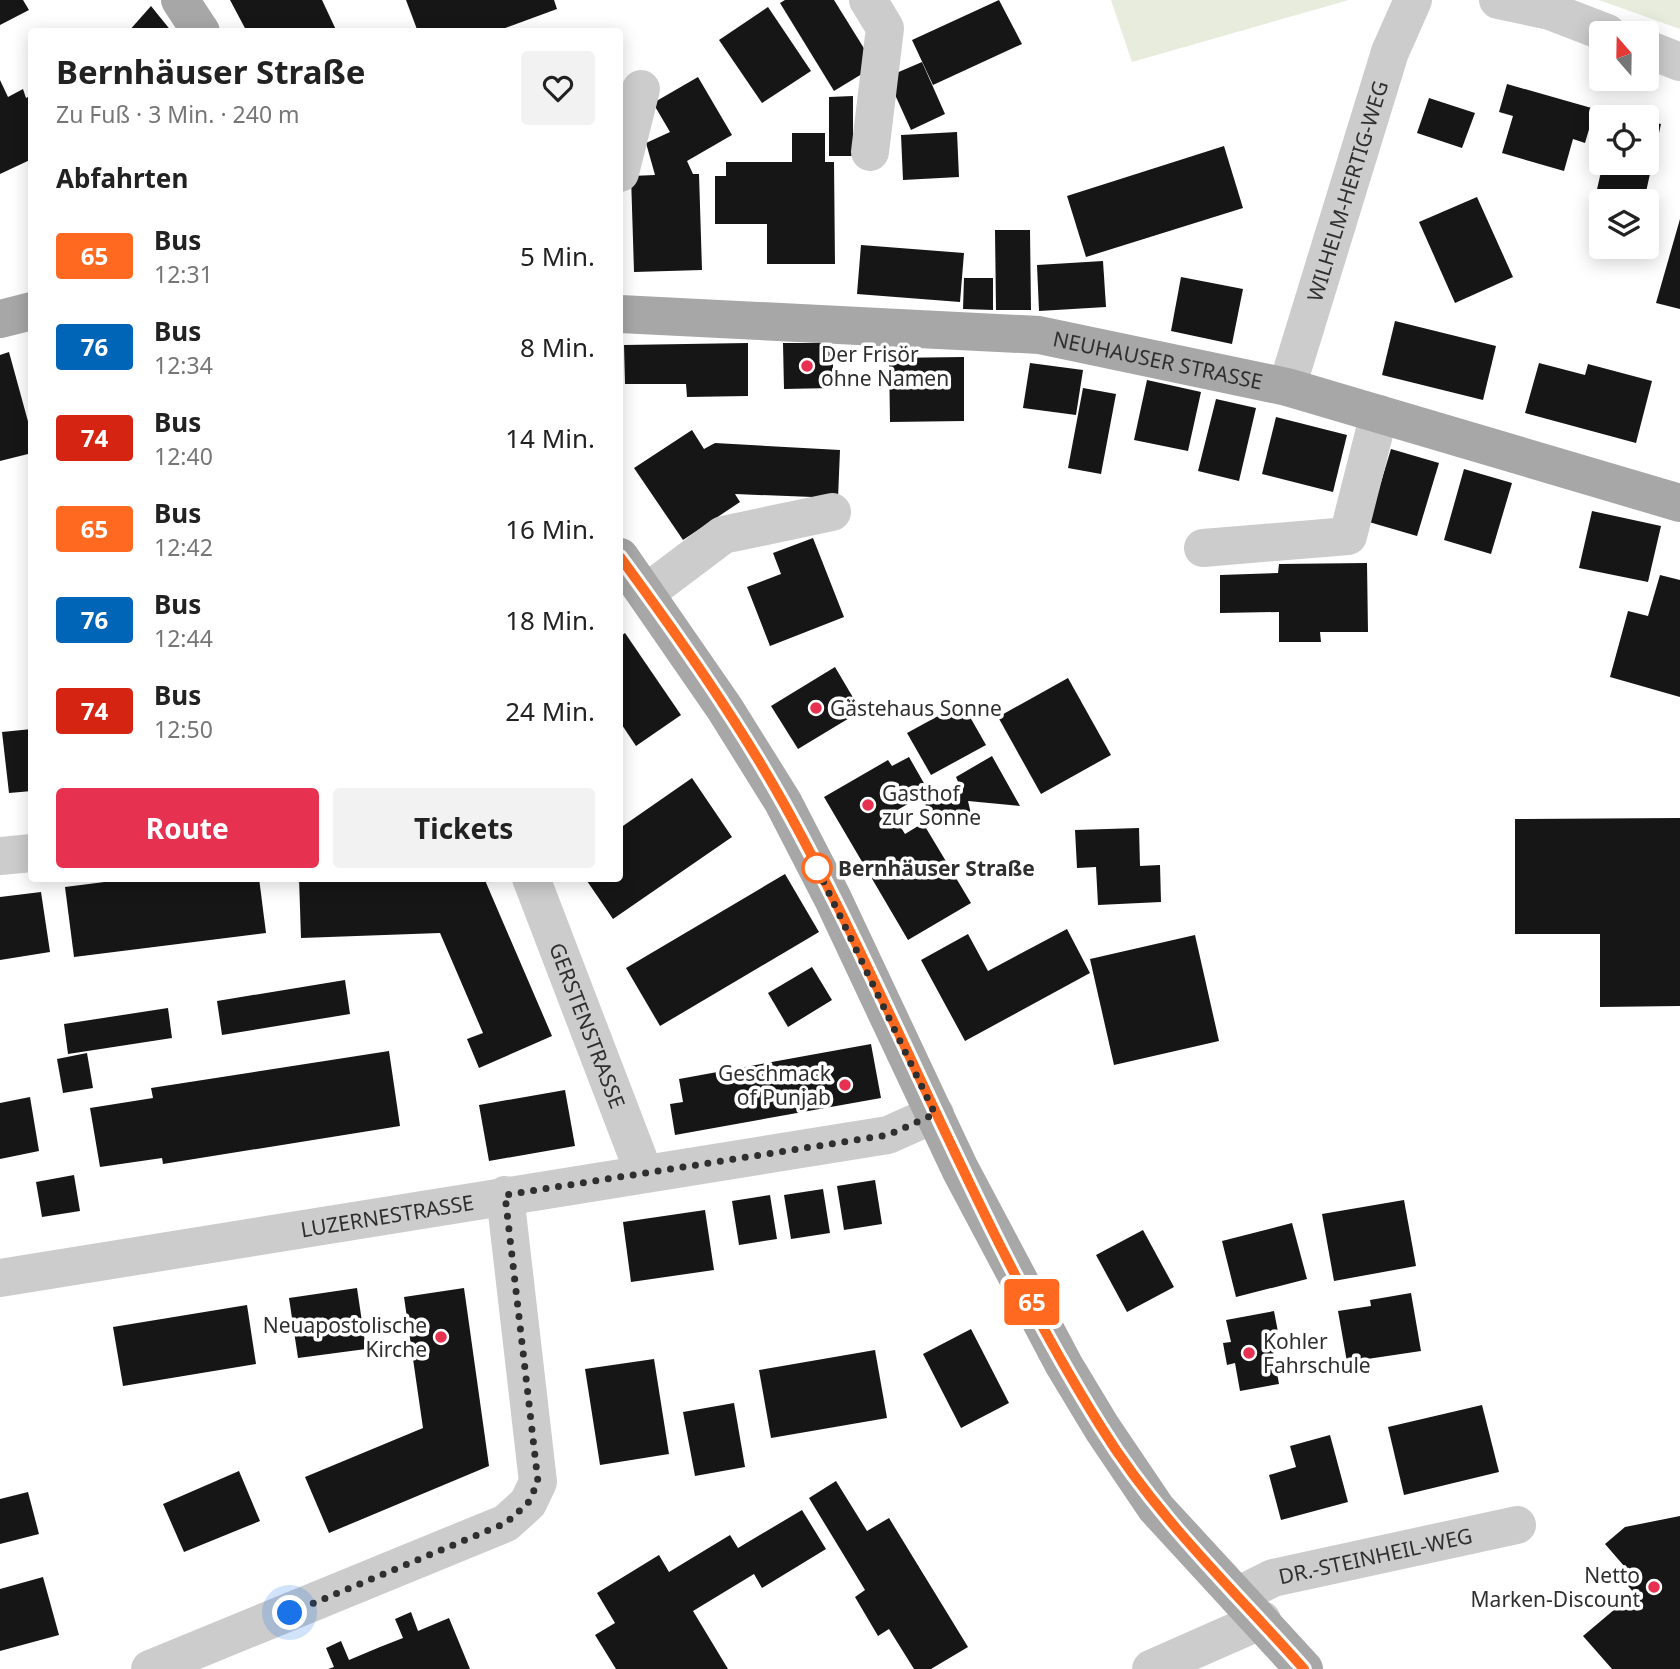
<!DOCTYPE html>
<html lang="de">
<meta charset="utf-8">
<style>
:root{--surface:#fff;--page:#f2f2f2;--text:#222;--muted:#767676;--accent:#e63151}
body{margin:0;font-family:"Noto Sans",sans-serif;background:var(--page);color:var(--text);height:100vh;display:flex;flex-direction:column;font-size:26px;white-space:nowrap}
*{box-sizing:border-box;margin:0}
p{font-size:23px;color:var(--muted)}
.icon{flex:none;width:38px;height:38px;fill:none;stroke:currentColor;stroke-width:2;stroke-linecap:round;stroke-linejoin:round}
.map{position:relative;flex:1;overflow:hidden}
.drawer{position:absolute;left:28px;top:28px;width:595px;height:854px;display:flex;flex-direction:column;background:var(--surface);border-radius:7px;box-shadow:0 4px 18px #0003}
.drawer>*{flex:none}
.badge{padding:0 14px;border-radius:5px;font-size:24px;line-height:46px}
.needle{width:46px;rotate:340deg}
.fabs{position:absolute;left:1589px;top:21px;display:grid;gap:14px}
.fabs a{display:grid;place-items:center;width:70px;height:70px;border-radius:7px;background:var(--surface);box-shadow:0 4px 18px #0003;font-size:35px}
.you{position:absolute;width:35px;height:35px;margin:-18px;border:5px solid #fff;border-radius:50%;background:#1a73e8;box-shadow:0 0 0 10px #1a73e833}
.map>.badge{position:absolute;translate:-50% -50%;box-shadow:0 0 0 4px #fff}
h2{padding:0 28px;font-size:26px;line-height:63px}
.round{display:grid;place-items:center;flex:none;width:74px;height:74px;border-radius:7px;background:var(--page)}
.overview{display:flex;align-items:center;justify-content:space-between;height:119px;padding:0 28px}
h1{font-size:33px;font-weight:700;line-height:52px}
.button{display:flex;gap:14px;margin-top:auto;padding:14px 28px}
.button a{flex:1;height:80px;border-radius:7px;background:var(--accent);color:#fff;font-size:28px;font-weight:700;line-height:80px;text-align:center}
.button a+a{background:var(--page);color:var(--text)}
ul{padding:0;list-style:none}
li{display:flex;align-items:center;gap:21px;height:91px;padding:0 28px}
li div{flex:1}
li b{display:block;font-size:26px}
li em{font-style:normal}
li .badge{min-width:77px;font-weight:700;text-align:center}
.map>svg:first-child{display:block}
.green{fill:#e7ecdd}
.building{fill:#161616}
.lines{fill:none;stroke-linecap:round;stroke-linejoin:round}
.minor{stroke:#ccc;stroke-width:38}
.major{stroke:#a7a7a7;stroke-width:38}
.line-casing{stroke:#fff;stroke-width:16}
.line{stroke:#ff6a20;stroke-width:10}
.walk{stroke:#2f2f2f;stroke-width:7;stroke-dasharray:0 12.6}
.poi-dot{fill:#e63151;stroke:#fff;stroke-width:2.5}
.stop-dot{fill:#fff;stroke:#ff6a20;stroke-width:3.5}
.labels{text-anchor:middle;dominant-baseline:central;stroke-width:7;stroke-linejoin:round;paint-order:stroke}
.street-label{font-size:21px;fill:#2f2f2f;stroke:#fff}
.poi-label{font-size:21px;fill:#2f2f2f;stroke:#fff;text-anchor:start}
.stop-label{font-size:21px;font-weight:bold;fill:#2f2f2f;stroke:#fff;text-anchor:start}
</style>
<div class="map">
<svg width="1680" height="1669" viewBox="0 0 1680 1669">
<rect width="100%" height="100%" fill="#fff"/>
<!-- green -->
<g class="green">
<path d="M 1111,0 L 1349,0 L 1132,62 Z"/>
<path d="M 1599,0 L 1680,0 L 1680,29 Z"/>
</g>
<!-- building -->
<g class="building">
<path d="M 0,0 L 23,0 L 29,10 L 0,25 Z"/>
<path d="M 230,0 L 322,0 L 337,32 L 247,32 Z"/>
<path d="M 406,0 L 554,0 L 557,9 L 494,32 L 418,32 Z"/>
<path d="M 785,0 L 834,0 L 875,66 L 834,91 L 780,3 Z"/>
<path d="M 999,0 L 1022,44 L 933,85 L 912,40 Z"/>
<path d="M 151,6 L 172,32 L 128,32 Z"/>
<path d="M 768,7 L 811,71 L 762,103 L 719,40 Z"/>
<path d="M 922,62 L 945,114 L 911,130 L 887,77 Z"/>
<path d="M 698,77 L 732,135 L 687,161 L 693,174 L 699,174 L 702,270 L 634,272 L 631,176 L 655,175 L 646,143 L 670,132 L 653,103 Z"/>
<path d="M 0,80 L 8,97 L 23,89 L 26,98 L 32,95 L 32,159 L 0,174 Z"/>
<path d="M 1507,84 L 1595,109 L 1585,143 L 1573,139 L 1564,171 L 1502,153 L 1513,116 L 1499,112 Z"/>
<path d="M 853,96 L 853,156 L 829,156 L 829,97 Z"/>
<path d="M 1429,98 L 1475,113 L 1462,148 L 1417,133 Z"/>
<path d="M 1647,121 L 1661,124 L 1644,201 L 1601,201 L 1601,213 L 1592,211 L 1603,163 L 1647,163 Z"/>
<path d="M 957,132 L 959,177 L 903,180 L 901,135 Z"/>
<path d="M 792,133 L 825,133 L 825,162 L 834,162 L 835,264 L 767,264 L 767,224 L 715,224 L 715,176 L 726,176 L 726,162 L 792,162 Z"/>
<path d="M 1224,146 L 1243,208 L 1086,257 L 1067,196 Z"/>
<path d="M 1477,197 L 1513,277 L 1455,303 L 1419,222 Z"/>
<path d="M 1680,219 L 1680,309 L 1656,303 Z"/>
<path d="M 995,230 L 1030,230 L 1031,310 L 996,310 Z"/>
<path d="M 861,245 L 964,253 L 960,302 L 857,294 Z"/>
<path d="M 1103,261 L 1106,307 L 1039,311 L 1037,265 Z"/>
<path d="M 1181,277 L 1243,289 L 1232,344 L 1171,331 Z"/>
<path d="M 964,278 L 993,278 L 993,310 L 963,309 Z"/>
<path d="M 1395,321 L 1496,346 L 1483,400 L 1382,375 Z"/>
<path d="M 748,343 L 748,396 L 687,397 L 686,384 L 625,384 L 624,345 Z"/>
<path d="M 783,343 L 833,343 L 833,388 L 784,389 Z"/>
<path d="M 9,352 L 32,436 L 32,453 L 0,461 L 0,355 Z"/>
<path d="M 964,357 L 964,421 L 890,422 L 889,358 Z"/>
<path d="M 1030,363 L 1083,370 L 1076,415 L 1023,408 Z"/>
<path d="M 1539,363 L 1585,375 L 1588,364 L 1652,381 L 1636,443 L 1525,413 Z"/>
<path d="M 1147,380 L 1201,392 L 1188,451 L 1134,440 Z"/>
<path d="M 1083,388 L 1116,394 L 1101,474 L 1068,468 Z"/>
<path d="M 1216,399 L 1256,408 L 1239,481 L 1198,471 Z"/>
<path d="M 1276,417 L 1347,435 L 1333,492 L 1262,474 Z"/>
<path d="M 692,430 L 704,449 L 715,443 L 840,450 L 838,498 L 735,494 L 740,502 L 683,540 L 634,468 Z"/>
<path d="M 1391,449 L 1439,463 L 1417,536 L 1369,522 Z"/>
<path d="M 1464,469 L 1512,483 L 1491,554 L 1444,540 Z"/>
<path d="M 1592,511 L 1661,526 L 1648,582 L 1579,568 Z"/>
<path d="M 813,538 L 844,617 L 770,646 L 747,587 L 781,574 L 773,553 Z"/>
<path d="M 1367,563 L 1368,632 L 1320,632 L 1321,642 L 1279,642 L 1279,612 L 1220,613 L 1220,575 L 1278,573 L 1279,564 Z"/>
<path d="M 1660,575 L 1680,580 L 1680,697 L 1610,677 L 1628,611 L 1648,616 Z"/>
<path d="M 625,633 L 681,715 L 636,746 L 620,722 L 620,637 Z"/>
<path d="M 835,667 L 861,711 L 798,749 L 771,706 Z"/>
<path d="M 1068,678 L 1111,755 L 1041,794 L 998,717 Z"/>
<path d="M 962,703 L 986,745 L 931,775 L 907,733 Z"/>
<path d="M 32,729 L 32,791 L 9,793 L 2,732 Z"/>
<path d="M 992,756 L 1020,806 L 968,801 L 971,814 L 928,820 L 924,795 L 961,789 L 956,777 Z"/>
<path d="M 909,757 L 929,792 L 892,813 L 905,834 L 923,823 L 971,903 L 908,940 L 824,797 L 888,760 L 892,766 Z"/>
<path d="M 692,778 L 732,837 L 613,919 L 585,878 L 620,878 L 620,828 Z"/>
<path d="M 1680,818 L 1680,1006 L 1600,1007 L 1600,934 L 1515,934 L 1515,819 Z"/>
<path d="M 1139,828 L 1140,866 L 1160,865 L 1161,902 L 1098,905 L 1096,867 L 1077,868 L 1075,830 Z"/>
<path d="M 785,874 L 819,932 L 660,1026 L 626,968 Z"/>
<path d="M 136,878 L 259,878 L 266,933 L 74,957 L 65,887 Z"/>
<path d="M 299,878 L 484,878 L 552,1036 L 479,1068 L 467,1039 L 483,1033 L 440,933 L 301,938 Z"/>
<path d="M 41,892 L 50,952 L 0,960 L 0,897 Z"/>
<path d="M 1067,929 L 1090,973 L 965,1041 L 921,960 L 968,934 L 988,971 Z"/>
<path d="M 1195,935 L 1219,1041 L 1114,1065 L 1090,959 Z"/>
<path d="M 812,967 L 832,1000 L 788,1027 L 768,993 Z"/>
<path d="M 345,980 L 350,1014 L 222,1035 L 217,1001 Z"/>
<path d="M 168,1008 L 172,1038 L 68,1054 L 64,1024 Z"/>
<path d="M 871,1044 L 881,1098 L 675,1135 L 670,1104 L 683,1102 L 679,1079 Z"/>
<path d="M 389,1051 L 400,1126 L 163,1164 L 162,1158 L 100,1167 L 90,1108 L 153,1098 L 151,1088 Z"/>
<path d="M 87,1053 L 93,1088 L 63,1093 L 57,1059 Z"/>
<path d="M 565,1090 L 575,1146 L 489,1161 L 479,1105 Z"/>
<path d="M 30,1097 L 39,1151 L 0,1159 L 0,1103 Z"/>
<path d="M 74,1175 L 80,1211 L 42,1217 L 36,1182 Z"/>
<path d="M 875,1180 L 882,1224 L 844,1230 L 837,1186 Z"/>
<path d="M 823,1189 L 830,1233 L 791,1239 L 784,1195 Z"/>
<path d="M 770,1195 L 777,1239 L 739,1245 L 732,1201 Z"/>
<path d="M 1404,1200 L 1416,1266 L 1334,1281 L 1322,1214 Z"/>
<path d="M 705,1210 L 714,1270 L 631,1282 L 623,1222 Z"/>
<path d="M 1292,1223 L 1307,1279 L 1236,1297 L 1222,1241 Z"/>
<path d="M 1143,1230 L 1174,1287 L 1127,1312 L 1096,1255 Z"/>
<path d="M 357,1288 L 366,1349 L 298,1358 L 289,1298 Z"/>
<path d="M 464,1288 L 489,1466 L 329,1533 L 305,1477 L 423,1428 L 404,1297 Z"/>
<path d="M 1411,1293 L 1421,1351 L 1347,1362 L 1338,1311 L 1371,1306 L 1370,1300 Z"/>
<path d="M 247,1305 L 256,1364 L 123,1386 L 113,1327 Z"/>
<path d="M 1274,1311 L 1278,1332 L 1270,1334 L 1279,1384 L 1240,1391 L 1235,1363 L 1227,1365 L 1223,1343 L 1231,1342 L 1226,1320 Z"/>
<path d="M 971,1329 L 1009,1403 L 961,1428 L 923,1354 Z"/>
<path d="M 875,1350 L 887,1418 L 771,1438 L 759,1370 Z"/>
<path d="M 654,1359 L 669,1454 L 600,1465 L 585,1369 Z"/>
<path d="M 734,1403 L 745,1467 L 695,1476 L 683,1412 Z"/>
<path d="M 1482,1405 L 1499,1472 L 1404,1495 L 1388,1427 Z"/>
<path d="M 1330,1435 L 1348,1502 L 1281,1520 L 1269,1475 L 1296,1467 L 1290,1446 Z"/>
<path d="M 239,1471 L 260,1521 L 184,1552 L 163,1504 Z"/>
<path d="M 836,1481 L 867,1531 L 889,1518 L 968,1647 L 931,1669 L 914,1669 L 889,1629 L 878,1636 L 855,1597 L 865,1590 L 809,1498 Z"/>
<path d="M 28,1492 L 39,1534 L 0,1544 L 0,1499 Z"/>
<path d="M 802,1510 L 826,1549 L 762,1588 L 754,1574 L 693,1611 L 728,1669 L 616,1669 L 595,1635 L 615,1623 L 597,1593 L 659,1555 L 669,1572 L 730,1535 L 738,1548 Z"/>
<path d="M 1680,1516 L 1680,1669 L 1612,1669 L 1583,1636 L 1634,1593 L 1624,1581 L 1631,1574 L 1605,1544 L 1625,1527 Z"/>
<path d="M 43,1577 L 59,1635 L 0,1651 L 0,1589 Z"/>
<path d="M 411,1612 L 418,1631 L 449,1618 L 470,1669 L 328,1669 L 334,1667 L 326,1648 L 341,1641 L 349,1660 L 380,1647 L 403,1638 L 395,1619 Z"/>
</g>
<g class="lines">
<!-- minor -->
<g class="minor">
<path d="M 868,0 L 885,28 L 870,152"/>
<path d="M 1498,0 L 1550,11 L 1607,33"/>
<path d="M 1647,49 L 1680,62"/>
<path d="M 620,173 L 641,89"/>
<path id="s1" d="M 1287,387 L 1390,52 L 1413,0"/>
<path d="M 1203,548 L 1348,536 L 1379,414"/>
<path d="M 646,593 L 723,535 L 832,512"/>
<path d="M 0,856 L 32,853"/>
<path id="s2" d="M 531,878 L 644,1173"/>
<path id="s3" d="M 0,1278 L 888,1135 L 935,1114"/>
<path id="s4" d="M 1237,1596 L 1273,1578 L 1517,1525"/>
<path d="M 150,1669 L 506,1523 L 528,1503 L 538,1482 L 505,1195"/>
<path d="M 1151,1669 L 1262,1620"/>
</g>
<!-- major -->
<g class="major">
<path d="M 180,0 L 201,32"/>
<path id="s5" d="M 620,314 L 1039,335 L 1287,387 L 1680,503"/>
<path d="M 0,319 L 32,311"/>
<path d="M 620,557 L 725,709 L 783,802 L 833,899 L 960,1169 L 1064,1365 L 1102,1428 L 1156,1508 L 1304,1669"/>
</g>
</g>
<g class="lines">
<defs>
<path id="line" d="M 620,557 C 678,636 736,718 784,804 C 897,1008 977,1229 1101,1427 C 1158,1519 1233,1589 1304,1669"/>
</defs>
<!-- line casing -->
<use href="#line" class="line-casing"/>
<!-- line -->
<use href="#line" class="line"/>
<!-- walk -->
<path class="walk" d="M 290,1613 L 506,1523 L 528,1503 L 538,1482 L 505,1195 L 888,1135 L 935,1114 L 817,868"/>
</g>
<!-- markers -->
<g class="poi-dot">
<circle cx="807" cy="366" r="7"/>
<circle cx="816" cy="708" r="7"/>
<circle cx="868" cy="805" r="7"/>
<circle cx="845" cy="1085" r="7"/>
<circle cx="441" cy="1337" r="7"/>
<circle cx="1249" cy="1353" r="7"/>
<circle cx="1654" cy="1587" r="7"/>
</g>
<circle class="stop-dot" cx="817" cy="868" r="14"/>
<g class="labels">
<!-- street labels -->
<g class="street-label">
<text stroke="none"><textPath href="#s1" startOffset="205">WILHELM-HERTIG-WEG</textPath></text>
<text stroke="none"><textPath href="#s5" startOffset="541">NEUHAUSER STRASSE</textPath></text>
<text stroke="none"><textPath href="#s2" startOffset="158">GERSTENSTRASSE</textPath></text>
<text stroke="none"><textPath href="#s3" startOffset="392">LUZERNESTRASSE</textPath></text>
<text stroke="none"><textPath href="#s4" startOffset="145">DR.-STEINHEIL-WEG</textPath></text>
</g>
<!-- poi labels -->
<g class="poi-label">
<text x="821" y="354">Der Frisör<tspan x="821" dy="24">ohne Namen</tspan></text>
<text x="830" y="708">Gästehaus Sonne</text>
<text x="882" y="793">Gasthof<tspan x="882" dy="24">zur Sonne</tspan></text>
<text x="831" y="1073" text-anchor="end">Geschmack<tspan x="831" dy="24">of Punjab</tspan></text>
<text x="427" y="1325" text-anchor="end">Neuapostolische<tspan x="427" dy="24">Kirche</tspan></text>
<text x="1263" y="1341">Kohler<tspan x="1263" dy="24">Fahrschule</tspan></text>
<text x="1640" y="1575" text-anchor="end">Netto<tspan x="1640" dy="24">Marken-Discount</tspan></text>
</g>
<!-- stop labels -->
<g class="stop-label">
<text x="838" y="868">Bernhäuser Straße</text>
</g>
</g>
</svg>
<div class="fabs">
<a><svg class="needle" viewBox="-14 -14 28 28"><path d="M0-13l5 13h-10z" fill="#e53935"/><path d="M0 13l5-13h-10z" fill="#767676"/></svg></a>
<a><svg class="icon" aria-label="locate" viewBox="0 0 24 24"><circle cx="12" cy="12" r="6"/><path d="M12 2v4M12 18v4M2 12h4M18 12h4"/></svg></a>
<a><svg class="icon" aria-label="layers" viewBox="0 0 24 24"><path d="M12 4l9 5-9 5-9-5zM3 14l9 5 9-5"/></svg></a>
</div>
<div class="you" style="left:290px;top:1613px"></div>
<b class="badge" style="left:1032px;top:1302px;background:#ff6a20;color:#fff">65</b>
<section class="drawer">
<div class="overview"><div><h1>Bernhäuser Straße</h1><p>Zu Fuß · 3 Min. · 240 m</p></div><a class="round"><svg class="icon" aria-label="heart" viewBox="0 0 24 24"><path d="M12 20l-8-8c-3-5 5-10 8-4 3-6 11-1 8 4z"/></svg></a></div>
<h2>Abfahrten</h2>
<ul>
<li><span class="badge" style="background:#ff6a20;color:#fff">65</span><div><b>Bus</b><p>12:31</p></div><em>5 Min.</em></li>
<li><span class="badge" style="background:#0065b7;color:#fff">76</span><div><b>Bus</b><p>12:34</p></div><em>8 Min.</em></li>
<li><span class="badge" style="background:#d62413;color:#fff">74</span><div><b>Bus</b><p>12:40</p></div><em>14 Min.</em></li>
<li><span class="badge" style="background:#ff6a20;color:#fff">65</span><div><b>Bus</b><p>12:42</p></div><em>16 Min.</em></li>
<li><span class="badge" style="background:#0065b7;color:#fff">76</span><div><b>Bus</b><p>12:44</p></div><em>18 Min.</em></li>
<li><span class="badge" style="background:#d62413;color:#fff">74</span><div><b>Bus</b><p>12:50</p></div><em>24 Min.</em></li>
</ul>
<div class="button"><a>Route</a><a>Tickets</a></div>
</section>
</div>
